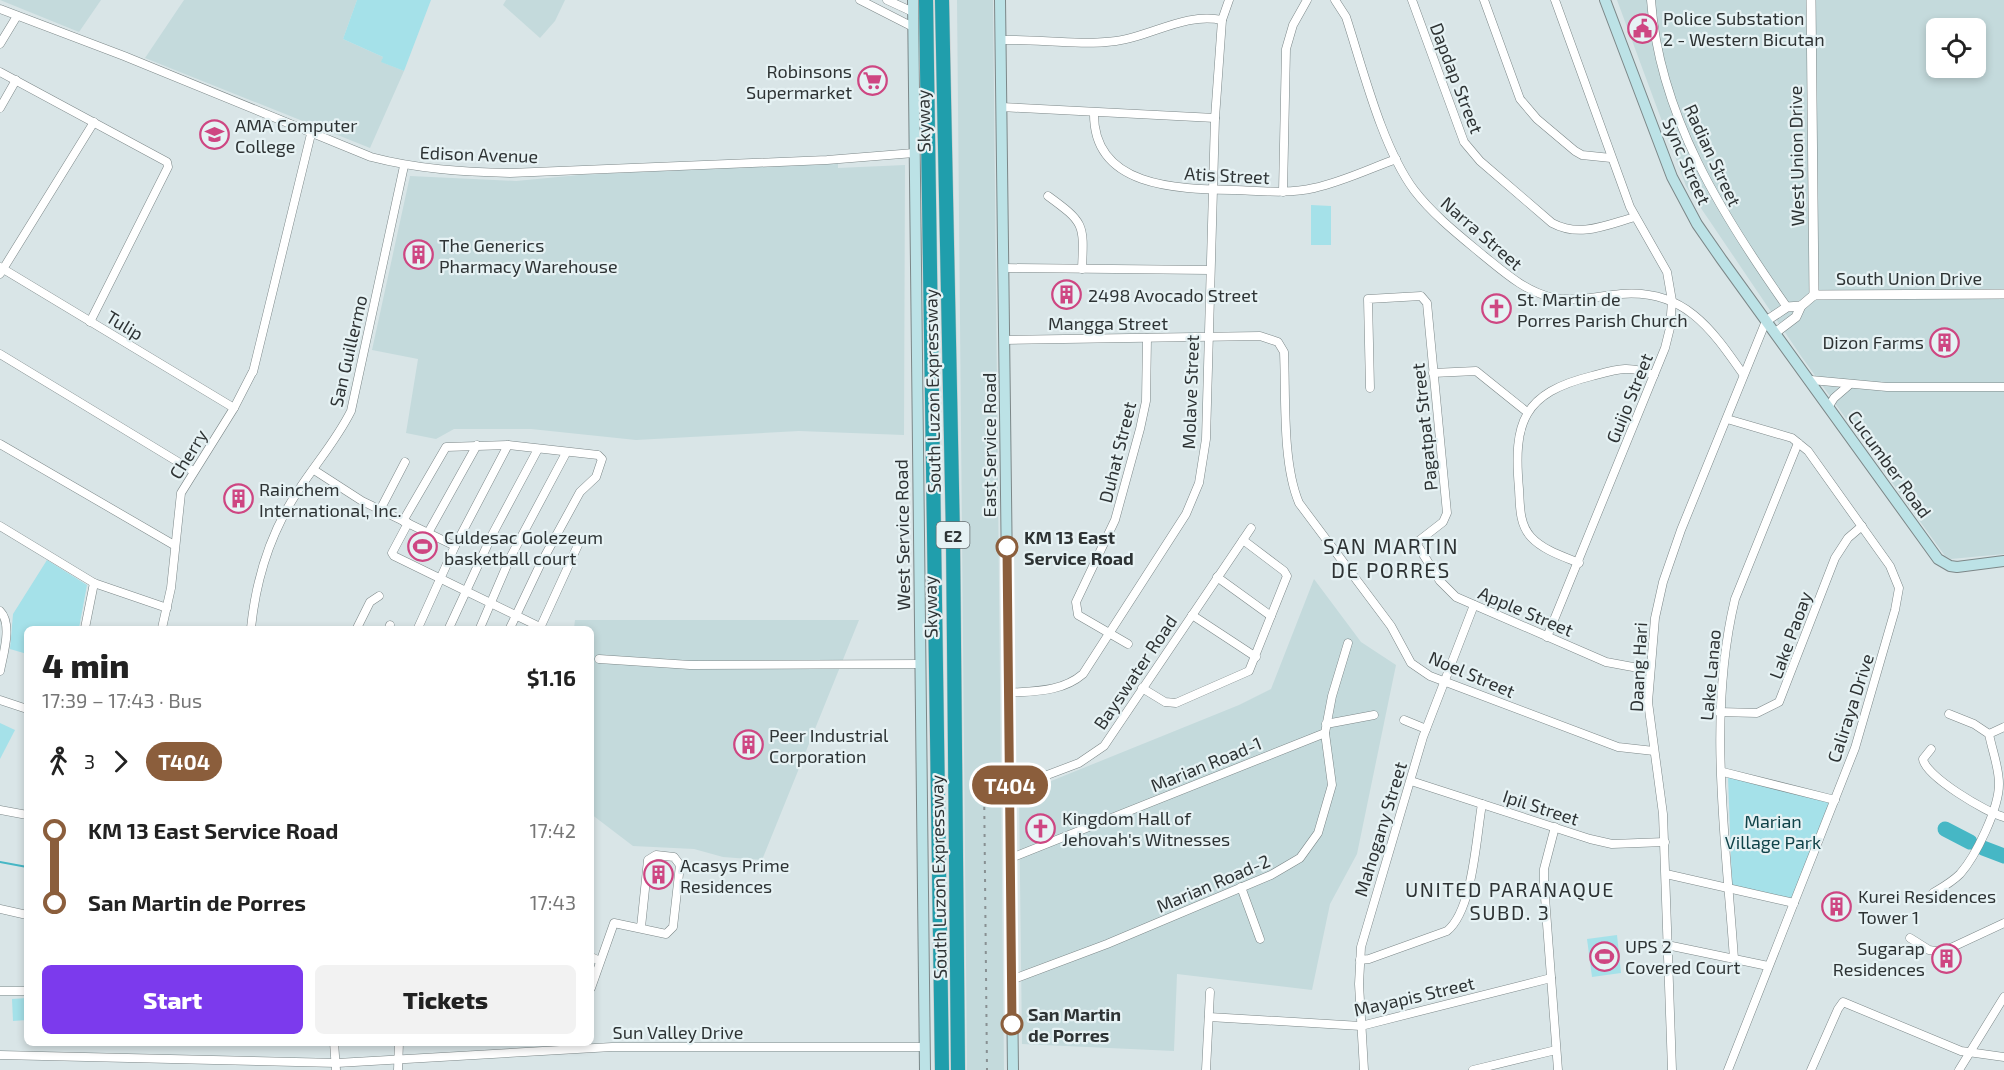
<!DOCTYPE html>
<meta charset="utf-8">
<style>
:root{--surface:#fff;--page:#f2f2f2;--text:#222;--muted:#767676;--accent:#7c3aed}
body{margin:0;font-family:"Exo 2",sans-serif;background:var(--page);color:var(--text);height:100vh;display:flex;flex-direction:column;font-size:22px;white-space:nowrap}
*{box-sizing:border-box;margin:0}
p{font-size:20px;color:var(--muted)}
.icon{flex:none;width:33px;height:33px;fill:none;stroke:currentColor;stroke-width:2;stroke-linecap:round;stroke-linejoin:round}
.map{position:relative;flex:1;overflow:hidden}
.drawer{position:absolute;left:24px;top:626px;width:570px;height:420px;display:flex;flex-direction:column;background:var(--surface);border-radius:9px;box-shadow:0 3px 9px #0003}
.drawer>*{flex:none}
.badge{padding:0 12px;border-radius:20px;font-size:21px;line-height:39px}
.controls{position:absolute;left:1926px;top:18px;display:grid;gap:12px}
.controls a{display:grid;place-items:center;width:60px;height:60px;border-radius:9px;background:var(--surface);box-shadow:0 3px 9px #0003;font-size:30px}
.map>.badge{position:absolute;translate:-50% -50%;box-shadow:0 0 0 3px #fff}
.legs{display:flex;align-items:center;gap:9px;height:66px;padding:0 18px;font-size:20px}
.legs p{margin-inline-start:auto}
.headline{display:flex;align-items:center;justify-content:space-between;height:102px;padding:0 18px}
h1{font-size:33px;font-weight:800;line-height:45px}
.button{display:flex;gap:12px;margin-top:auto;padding:12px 18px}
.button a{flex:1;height:69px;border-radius:9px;background:var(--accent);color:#fff;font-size:24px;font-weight:800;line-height:69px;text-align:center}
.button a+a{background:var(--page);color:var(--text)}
ul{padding:0 18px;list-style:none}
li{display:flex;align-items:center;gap:21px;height:72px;font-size:22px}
li i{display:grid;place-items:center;width:9px;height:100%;margin:0 8px;background:currentColor}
li i::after{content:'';width:15px;height:15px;margin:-8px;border:4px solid;border-radius:50%;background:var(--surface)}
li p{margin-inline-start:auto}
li:first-child i{background:linear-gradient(#0000 50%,currentColor 0)}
li:last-child i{background:linear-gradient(currentColor 50%,#0000 0)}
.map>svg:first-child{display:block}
.built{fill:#c4dadc;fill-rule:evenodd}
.green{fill:#a5e1e9}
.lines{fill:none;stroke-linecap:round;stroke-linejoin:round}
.stream{stroke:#46b7c5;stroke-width:2}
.river{stroke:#46b7c5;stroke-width:15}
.minor-casing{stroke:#7c8788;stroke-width:9}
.tertiary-casing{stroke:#7c8788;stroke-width:10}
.secondary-casing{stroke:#7c8788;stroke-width:12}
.motorway-casing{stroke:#c0c2c2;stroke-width:15}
.minor{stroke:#fff;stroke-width:8}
.tertiary{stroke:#fff;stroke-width:9}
.secondary{stroke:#bce2e6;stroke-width:10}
.motorway{stroke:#209eac;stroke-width:14}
.rail{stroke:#889092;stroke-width:2;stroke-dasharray:3 6;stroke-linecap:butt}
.line-1-casing{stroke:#fff;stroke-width:14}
.line-1{stroke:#8b5e3c;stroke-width:9}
.stop-1-dot{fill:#fff;stroke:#8b5e3c;stroke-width:3}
.labels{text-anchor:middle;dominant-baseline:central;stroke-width:4.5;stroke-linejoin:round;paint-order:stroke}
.shield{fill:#e6f2f4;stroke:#656c6e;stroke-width:1.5}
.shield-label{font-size:16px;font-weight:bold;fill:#2e3334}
.poi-label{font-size:18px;fill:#2e3334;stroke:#e6f2f4;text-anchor:start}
.street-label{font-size:18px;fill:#2e3334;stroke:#e6f2f4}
.stop-label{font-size:18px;font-weight:bold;fill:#2e3334;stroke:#e6f2f4;text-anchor:start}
.park-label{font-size:18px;fill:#104349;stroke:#e6f2f4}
.neighbourhood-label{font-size:20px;letter-spacing:1.5px;fill:#2e3334;stroke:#e6f2f4}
.quarter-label{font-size:21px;letter-spacing:1.5px;fill:#2e3334;stroke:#e6f2f4}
</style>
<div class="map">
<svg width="2004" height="1070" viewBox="0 0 2004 1070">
<rect width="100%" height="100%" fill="#d9e5e7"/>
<!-- built -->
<g class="built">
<path d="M 0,0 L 101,0 L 79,32 Z"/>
<path d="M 184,0 L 357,0 L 343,39 L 383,57 L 382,62 L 404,71 L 370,148 L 145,58 Z"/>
<path d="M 506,0 L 565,0 L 555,21 L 540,38 L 503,5 Z"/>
<path d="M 957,0 L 993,0 L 1004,1070 L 967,1070 Z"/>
<path d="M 1617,0 L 2004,0 L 2004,554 L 1951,559 L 1945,556 L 1801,356 L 1686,186 ZM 1936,28 L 1976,28 L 1976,68 L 1936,68 Z"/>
<path d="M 838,162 L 838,168 L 905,165 L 904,435 L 799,431 L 636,440 L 531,429 L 454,429 L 436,439 L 406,433 L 418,359 L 372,350 L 410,176 L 516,181 L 579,175 Z"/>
<path d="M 1314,579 L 1361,642 L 1396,665 L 1357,854 L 1330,904 L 1312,990 L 1177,974 L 1174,1051 L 1022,1044 L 1019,794 L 1239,705 L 1271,689 Z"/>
<path d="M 575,620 L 859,620 L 762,860 L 723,857 L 694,849 L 633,846 L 591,814 L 591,628 L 574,628 Z"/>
</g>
<!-- green -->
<g class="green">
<path d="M 357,0 L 431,0 L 404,71 L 381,62 L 383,57 L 343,39 Z"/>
<path d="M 1311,205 L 1331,206 L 1331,245 L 1311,245 Z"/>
<path d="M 47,560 L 87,585 L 79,628 L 27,628 L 27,654 L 10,649 L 13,614 Z"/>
<path d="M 0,723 L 15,730 L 0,759 Z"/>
<path d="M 1728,777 L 1831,801 L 1791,899 L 1732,885 Z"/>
<path d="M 1617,935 L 1621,973 L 1592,977 L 1587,939 Z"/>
<path d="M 27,998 L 27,1020 L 13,1021 L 12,999 Z"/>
</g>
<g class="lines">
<!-- stream -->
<path class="stream" d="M 0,862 L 27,867"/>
<!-- river -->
<g class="river">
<path d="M 1945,829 L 1970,842"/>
<path d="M 1983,848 L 2004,856"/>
</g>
<defs>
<g id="minor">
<path d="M 860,0 L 913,27"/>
<path d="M 887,0 L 913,12"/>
<path d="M 1335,0 L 1346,17 C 1363,69 1382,147 1414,190 C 1433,215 1460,236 1484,256 C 1505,273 1526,292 1554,298 C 1578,302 1598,296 1621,294 C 1684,289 1711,328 1743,374"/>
<path d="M 1412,0 L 1464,142 L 1480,161 L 1552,223 C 1580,238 1606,225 1635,217"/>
<path d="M 1484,0 L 1520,99 L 1537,119 L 1575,151 L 1582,155 L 1611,158"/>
<path d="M 1651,0 C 1659,115 1722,215 1787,307"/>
<path d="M 0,9 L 124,56 L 371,157 C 417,169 463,172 510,173 L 827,160 L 914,153"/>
<path d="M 1001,40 C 1039,39 1078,46 1116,41 C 1152,36 1186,12 1222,20"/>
<path d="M 0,44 L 17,16"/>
<path d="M 0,72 L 167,162 L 168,167 L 90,322"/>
<path d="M 1001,107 L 1215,118"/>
<path d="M 0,108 L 16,80"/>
<path d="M 1094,113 C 1093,189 1180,189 1236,190 C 1262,191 1288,194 1314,188 C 1342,182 1369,169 1396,159"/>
<path d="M 1283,192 L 1286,49 L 1293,25 L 1307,0"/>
<path d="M 1048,196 C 1085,223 1084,224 1082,269"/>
<path d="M 0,267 L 234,408"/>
<path d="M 1004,268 L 1210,270"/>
<path d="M 0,274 L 94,122"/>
<path d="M 1004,340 L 1260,336 L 1278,342 L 1284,352 C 1286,396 1282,463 1299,503 L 1391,626 L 1411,663 L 1430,676 L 1618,747 L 1654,751"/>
<path d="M 0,354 L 193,471"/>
<path d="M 253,372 L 311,134"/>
<path d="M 1433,373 L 1476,371 L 1527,412"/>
<path d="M 1811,380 L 1887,387 L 2004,387"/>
<path d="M 1370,388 L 1368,299 L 1421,296 L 1427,303 L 1447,513 L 1443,522 L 1416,543 L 1440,581 L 1456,597 L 1606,662 L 1649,670"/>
<path d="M 1829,406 L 1834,398 L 1849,385"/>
<path d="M 1727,419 L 1792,438 L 1808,451 L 1890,566 L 1899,588 L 1895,610 L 1855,748 L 1728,1070"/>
<path d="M 0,444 L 174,545"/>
<path d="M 314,470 L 362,501 L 455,546"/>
<path d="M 380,510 L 405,462"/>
<path d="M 403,521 L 446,447 L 508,445 L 598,455 L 602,459 L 596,477 L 580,492 L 540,565 L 510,628"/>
<path d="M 408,523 L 392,553 L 394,556 L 542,628"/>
<path d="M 0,526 L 94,583 L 167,608"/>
<path d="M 428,533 L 477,445"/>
<path d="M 1579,563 C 1562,556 1543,550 1531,537 C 1519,524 1520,505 1519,489 C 1513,422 1523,393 1592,376 C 1618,369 1628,365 1654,375"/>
<path d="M 1217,577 L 1271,616"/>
<path d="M 0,611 C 13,624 3,655 0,671"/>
<path d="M 1192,615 L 1256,657"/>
<path d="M 85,628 L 94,583"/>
<path d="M 162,628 L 171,588 L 181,493 L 234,408 L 252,373"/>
<path d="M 251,628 C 256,579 270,533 298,491 C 316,463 336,441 351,411 L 404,166"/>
<path d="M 357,628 L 370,602 L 379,596"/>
<path d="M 389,628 L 390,625"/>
<path d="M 418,628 L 455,546 L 508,445"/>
<path d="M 449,628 L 492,535 L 538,449"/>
<path d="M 480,628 L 510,558 L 566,453"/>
<path d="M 540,628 L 578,545"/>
<path d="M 1547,637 L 1665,348 L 1670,328 L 1672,301 L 1667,272 L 1630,207 L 1555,0"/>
<path d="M 1128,644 L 1078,615 L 1076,602 L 1115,520 L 1140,429 L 1146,401 L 1147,338"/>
<path d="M 599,659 L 690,665 L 920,664"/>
<path d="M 1142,688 L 1165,702 L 1176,703 L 1249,671 L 1287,576 L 1284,571 L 1243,540"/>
<path d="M 1008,693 C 1035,691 1062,692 1083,674 L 1186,514 L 1199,483 L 1206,439 L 1215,118 L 1222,20 L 1229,0"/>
<path d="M 0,700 L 27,709"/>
<path d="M 1719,712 L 1757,713 L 1779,702 L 1835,558 L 1848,538 L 1862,526"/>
<path d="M 1404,720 L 1426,729"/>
<path d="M 1326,724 L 1374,715"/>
<path d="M 1989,734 L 2004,727"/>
<path d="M 1931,749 L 1923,759 C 1925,776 1987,813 2004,817"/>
<path d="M 1723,772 L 1835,800"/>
<path d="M 1411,781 L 1590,839 L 1612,844 L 1665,842"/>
<path d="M 1010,789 L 1079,763 L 1104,746 L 1251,528"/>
<path d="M 0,810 L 27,815"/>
<path d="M 1555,827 L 1544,869 L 1544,884 L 1558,1070"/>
<path d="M 1011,858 L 1325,733"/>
<path d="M 1666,874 L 1794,903"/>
<path d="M 1241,887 L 1260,939"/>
<path d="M 1933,893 C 1943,887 1952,882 1960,874 C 1976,856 1999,808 1999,784 C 1999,767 1992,750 1989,734 L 1974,724 L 1949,714"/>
<path d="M 0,909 L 27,915"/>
<path d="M 1910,938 L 1929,950 L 1942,952 L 2004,923"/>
<path d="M 1667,945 L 1768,966"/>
<path d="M 591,957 L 600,961"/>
<path d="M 1734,959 C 1726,841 1707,715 1735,599 L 1798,443"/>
<path d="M 1360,960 L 1369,959 L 1447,931 C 1473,910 1476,838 1482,804"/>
<path d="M 1011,980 L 1107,944 L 1271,875 L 1300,858 L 1318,833 L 1332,785 L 1325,733 L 1332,696 L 1348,643"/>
<path d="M 591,988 L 614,923 L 666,934 L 673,927 L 680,865 L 674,857 L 656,855 L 648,860 L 641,927"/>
<path d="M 0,991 L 27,991"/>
<path d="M 1209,1017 L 1361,1026 L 1551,978"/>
<path d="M 334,1042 L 336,1070"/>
<path d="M 0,1055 L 337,1063 L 612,1047 L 925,1047"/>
<path d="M 398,1070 L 399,1042"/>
<path d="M 1206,1070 L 1210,992"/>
<path d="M 1364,1070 L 1359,984 L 1361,947 L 1423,737 L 1474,605"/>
<path d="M 1473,1070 L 1556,1050"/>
<path d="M 1672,1070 L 1663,814 L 1648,702 L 1655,618 L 1663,582 L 1681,530 L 1766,321"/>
<path d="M 1811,1070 L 1838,1009 L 1843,1002 L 1961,1051 L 2004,1057"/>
<path d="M 1959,1070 L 2004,997"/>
</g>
<g id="tertiary">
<path d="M 1811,0 L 1814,295"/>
<path d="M 1814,295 L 2004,294"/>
<path d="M 1766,321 L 1787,307 L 1801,306"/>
<path d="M 1775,333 L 1796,317 L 1801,306 L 1814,295"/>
</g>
<g id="secondary">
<path d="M 913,0 L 925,1070"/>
<path d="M 1000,0 L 1013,1070"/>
<path d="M 1605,0 L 1672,177 L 1697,224 L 1722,260 L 1938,559 L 1950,566 L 1957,567 L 2004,561"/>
</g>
<g id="motorway">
<path d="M 926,0 L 942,1070"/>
<path d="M 942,0 L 953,537 L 958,1070"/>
</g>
</defs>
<!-- minor casing -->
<use href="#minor" class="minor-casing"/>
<!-- tertiary casing -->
<use href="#tertiary" class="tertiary-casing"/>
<!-- secondary casing -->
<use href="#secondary" class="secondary-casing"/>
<!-- motorway casing -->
<use href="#motorway" class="motorway-casing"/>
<!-- minor -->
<use href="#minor" class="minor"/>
<!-- tertiary -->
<use href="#tertiary" class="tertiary"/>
<!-- secondary -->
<use href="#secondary" class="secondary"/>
<!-- motorway -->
<use href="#motorway" class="motorway"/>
<!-- rail -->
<path class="rail" d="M 984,780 L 987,1070"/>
</g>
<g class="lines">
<defs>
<path id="line-1" d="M 1007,547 L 1012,1024"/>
</defs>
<!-- line-1 casing -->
<use href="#line-1" class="line-1-casing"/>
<!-- line-1 -->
<use href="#line-1" class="line-1"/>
</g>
<!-- icons -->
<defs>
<symbol id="civic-ring" viewBox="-11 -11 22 22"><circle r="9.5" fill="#e6f2f4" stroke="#ce4682" stroke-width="1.5"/><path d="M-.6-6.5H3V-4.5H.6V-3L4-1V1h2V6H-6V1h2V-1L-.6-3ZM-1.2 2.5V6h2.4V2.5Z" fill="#ce4682"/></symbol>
<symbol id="supermarket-ring" viewBox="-11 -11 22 22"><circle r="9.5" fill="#e6f2f4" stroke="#ce4682" stroke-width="1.5"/><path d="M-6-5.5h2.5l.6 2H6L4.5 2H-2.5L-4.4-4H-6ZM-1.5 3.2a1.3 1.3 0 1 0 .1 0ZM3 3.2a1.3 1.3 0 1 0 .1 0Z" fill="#ce4682"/></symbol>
<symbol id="university-ring" viewBox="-11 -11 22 22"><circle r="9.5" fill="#e6f2f4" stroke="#ce4682" stroke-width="1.5"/><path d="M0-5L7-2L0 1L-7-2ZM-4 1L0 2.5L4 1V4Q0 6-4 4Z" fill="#ce4682"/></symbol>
<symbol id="building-ring" viewBox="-11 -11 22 22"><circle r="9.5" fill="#e6f2f4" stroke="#ce4682" stroke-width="1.5"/><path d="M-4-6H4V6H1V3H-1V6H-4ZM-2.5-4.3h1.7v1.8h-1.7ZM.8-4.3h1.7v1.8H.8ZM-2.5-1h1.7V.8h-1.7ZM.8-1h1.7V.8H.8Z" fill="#ce4682"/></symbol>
<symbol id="church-ring" viewBox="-11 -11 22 22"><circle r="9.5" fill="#e6f2f4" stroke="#ce4682" stroke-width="1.5"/><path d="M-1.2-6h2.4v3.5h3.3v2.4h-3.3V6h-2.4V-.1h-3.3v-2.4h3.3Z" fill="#ce4682"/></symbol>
<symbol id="stadium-ring" viewBox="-11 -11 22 22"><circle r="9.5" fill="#e6f2f4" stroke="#ce4682" stroke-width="1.5"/><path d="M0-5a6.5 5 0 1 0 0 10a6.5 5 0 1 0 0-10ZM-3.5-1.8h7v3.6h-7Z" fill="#ce4682"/></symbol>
</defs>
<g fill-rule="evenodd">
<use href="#civic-ring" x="1626" y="12" width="33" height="33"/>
<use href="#supermarket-ring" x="856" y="64" width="33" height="33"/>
<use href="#university-ring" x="198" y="118" width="33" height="33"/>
<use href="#building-ring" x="402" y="238" width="33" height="33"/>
<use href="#building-ring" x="1050" y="278" width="33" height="33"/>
<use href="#church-ring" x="1480" y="292" width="33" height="33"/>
<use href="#building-ring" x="1928" y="326" width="33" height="33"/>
<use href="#building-ring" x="222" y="482" width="33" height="33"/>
<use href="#stadium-ring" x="406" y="530" width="33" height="33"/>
<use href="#building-ring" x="732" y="728" width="33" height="33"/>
<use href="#church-ring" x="1024" y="812" width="33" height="33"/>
<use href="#building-ring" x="642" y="858" width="33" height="33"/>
<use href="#building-ring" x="1820" y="890" width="33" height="33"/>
<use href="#stadium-ring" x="1588" y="940" width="33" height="33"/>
<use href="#building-ring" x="1930" y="942" width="33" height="33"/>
</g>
<!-- markers -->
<g class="stop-1-dot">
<circle cx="1007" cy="547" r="10"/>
<circle cx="1012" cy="1024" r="10"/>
</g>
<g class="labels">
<!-- shield labels -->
<rect class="shield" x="936.5" y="522" width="33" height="26" rx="4.5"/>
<g class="shield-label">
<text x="953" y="535">E2</text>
</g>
<!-- poi labels -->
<g class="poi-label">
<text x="1663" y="18">Police Substation<tspan x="1663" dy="21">2 - Western Bicutan</tspan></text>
<text x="852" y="71" text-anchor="end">Robinsons<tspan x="852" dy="21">Supermarket</tspan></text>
<text x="235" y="125">AMA Computer<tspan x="235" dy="21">College</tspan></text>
<text x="439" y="245">The Generics<tspan x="439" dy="21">Pharmacy Warehouse</tspan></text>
<text x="1088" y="295">2498 Avocado Street</text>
<text x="1517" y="299">St. Martin de<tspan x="1517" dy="21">Porres Parish Church</tspan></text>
<text x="1924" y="342" text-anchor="end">Dizon Farms</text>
<text x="259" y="489">Rainchem<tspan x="259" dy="21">International, Inc.</tspan></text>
<text x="444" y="537">Culdesac Golezeum<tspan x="444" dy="21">basketball court</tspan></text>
<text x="769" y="735">Peer Industrial<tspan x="769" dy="21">Corporation</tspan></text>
<text x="1062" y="818">Kingdom Hall of<tspan x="1062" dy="21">Jehovah's Witnesses</tspan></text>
<text x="680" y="865">Acasys Prime<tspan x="680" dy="21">Residences</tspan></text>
<text x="1858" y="896">Kurei Residences<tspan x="1858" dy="21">Tower 1</tspan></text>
<text x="1625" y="946">UPS 2<tspan x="1625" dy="21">Covered Court</tspan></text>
<text x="1925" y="948" text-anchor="end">Sugarap<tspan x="1925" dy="21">Residences</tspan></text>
</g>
<!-- street labels -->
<g class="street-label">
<text transform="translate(1457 78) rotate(69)">Dapdap Street</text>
<text transform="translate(923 121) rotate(-91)">Skyway</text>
<text transform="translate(479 154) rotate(2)">Edison Avenue</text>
<text transform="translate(1713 155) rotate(65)">Radian Street</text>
<text transform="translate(1796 156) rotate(-91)">West Union Drive</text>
<text transform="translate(1687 161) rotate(66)">Sync Street</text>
<text transform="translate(1227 175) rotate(3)">Atis Street</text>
<text transform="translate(1482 233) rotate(41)">Narra Street</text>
<text x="1909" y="278">South Union Drive</text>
<text x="1108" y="323">Mangga Street</text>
<text transform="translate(125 325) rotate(31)">Tulip</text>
<text transform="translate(348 351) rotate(-77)">San Guillermo</text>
<text transform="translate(932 391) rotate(-91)">South Luzon Expressway</text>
<text transform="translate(1190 392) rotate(-88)">Molave Street</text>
<text transform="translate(1629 398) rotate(-68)">Guijo Street</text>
<text transform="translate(1424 427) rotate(-96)">Pagatpat Street</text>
<text transform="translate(989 445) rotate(-90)">East Service Road</text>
<text transform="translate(1117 452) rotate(-76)">Duhat Street</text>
<text transform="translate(188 454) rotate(-58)">Cherry</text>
<text transform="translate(1890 464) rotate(54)">Cucumber Road</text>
<text transform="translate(902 535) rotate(-91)">West Service Road</text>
<text transform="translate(930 607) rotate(-91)">Skyway</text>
<text transform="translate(1526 611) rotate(23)">Apple Street</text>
<text transform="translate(1790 635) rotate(-70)">Lake Paoay</text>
<text transform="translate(1638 667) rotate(-87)">Daang Hari</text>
<text transform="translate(1135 672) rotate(-56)">Bayswater Road</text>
<text transform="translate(1472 674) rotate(23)">Noel Street</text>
<text transform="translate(1710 675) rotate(-85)">Lake Lanao</text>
<text transform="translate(1850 708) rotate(-72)">Caliraya Drive</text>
<text transform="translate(1206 764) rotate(-22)">Marian Road-1</text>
<text transform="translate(1541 807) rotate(18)">Ipil Street</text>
<text transform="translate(1380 829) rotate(-73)">Mahogany Street</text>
<text transform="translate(938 877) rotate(-91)">South Luzon Expressway</text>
<text transform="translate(1213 883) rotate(-23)">Marian Road-2</text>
<text transform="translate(1414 996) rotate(-13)">Mayapis Street</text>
<text x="678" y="1032">Sun Valley Drive</text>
</g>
<!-- stop labels -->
<g class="stop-label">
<text x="1024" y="537">KM 13 East<tspan x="1024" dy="21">Service Road</tspan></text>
<text x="1028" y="1014">San Martin<tspan x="1028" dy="21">de Porres</tspan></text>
</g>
<!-- park labels -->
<g class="park-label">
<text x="1773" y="821">Marian<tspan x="1773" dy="21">Village Park</tspan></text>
</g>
<!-- neighbourhood labels -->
<g class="neighbourhood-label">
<text x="1510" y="889">UNITED PARANAQUE<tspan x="1510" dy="23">SUBD. 3</tspan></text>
</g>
<!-- quarter labels -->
<g class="quarter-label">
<text x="1391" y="545">SAN MARTIN<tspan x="1391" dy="24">DE PORRES</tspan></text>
</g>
</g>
</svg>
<div class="controls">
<a><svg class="icon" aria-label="locate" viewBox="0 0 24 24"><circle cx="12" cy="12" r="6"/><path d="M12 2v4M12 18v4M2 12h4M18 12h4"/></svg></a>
</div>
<b class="badge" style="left:1010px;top:785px;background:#8b5e3c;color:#fff">T404</b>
<section class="drawer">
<div class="headline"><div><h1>4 min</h1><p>17:39 – 17:43 · Bus</p></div><b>$1.16</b></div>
<div class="legs"><svg class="icon" aria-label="walk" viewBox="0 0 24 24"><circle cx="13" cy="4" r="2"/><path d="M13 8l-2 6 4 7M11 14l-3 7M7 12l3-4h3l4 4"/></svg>3<svg class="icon" aria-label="forward" viewBox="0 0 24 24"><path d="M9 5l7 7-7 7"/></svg><b class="badge" style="background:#8b5e3c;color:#fff">T404</b></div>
<ul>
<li><i style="color:#8b5e3c"></i><b>KM 13 East Service Road</b><p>17:42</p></li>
<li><i style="color:#8b5e3c"></i><b>San Martin de Porres</b><p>17:43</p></li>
</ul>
<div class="button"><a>Start</a><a>Tickets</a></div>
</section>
</div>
